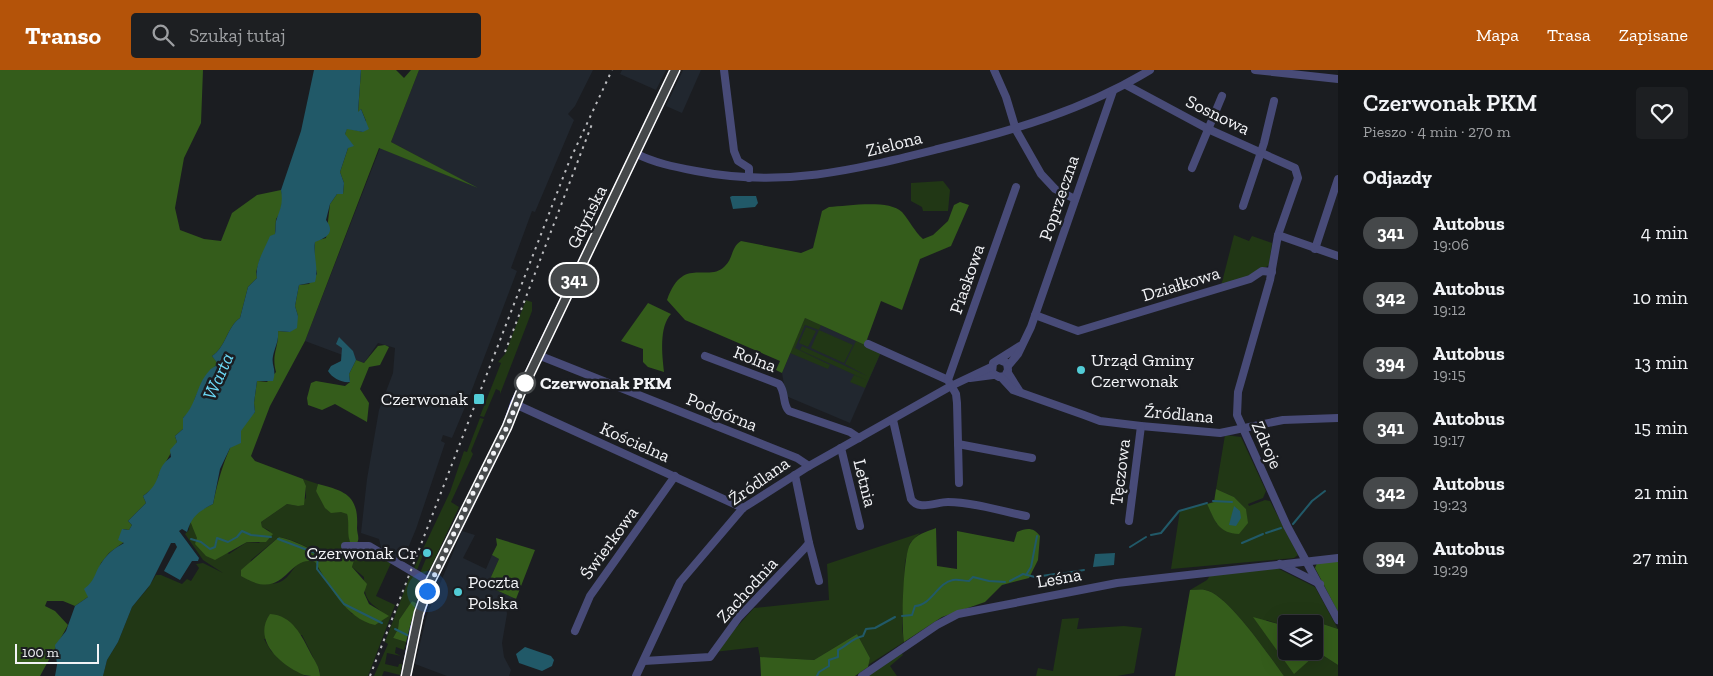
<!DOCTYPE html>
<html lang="pl">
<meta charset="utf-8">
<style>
:root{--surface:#141619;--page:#1d1f22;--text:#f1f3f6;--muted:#9d9fa2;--line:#333538;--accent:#b45309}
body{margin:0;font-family:"Zilla Slab",serif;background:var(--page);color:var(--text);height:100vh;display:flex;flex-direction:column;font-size:19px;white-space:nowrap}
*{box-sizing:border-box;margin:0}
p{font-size:16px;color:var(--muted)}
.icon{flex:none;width:28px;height:28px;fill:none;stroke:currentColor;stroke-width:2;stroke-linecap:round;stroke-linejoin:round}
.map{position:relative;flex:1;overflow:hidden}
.side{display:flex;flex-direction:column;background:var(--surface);width:375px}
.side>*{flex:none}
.badge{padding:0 10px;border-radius:16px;font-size:18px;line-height:32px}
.tools{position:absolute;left:1278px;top:545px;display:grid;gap:10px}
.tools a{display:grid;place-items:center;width:45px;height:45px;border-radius:5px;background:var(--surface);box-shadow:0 5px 20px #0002,0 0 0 1px var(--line);font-size:25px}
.scale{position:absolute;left:15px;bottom:12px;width:84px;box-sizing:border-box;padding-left:5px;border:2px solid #f2f3f6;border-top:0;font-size:14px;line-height:18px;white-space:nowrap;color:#f2f3f6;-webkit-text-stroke:4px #1b1d21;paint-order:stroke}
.you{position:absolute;width:25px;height:25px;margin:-12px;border:4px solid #fff;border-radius:50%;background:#1a73e8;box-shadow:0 0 0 8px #1a73e833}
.map>.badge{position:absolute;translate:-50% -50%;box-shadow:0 0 0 2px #fff}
h2{padding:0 25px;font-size:19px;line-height:45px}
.round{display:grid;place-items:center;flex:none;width:52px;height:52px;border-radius:5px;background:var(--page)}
.summary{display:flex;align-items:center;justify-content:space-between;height:85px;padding:0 25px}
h1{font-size:24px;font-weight:600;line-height:38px}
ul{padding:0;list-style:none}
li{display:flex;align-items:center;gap:15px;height:65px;padding:0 25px}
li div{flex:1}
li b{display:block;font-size:19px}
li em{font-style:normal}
li .badge{min-width:55px;font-weight:700;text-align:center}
header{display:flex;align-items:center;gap:30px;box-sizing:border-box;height:70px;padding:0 25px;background:var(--accent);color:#fff}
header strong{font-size:24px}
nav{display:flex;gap:28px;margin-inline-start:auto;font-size:18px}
.search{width:350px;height:45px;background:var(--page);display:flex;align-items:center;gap:12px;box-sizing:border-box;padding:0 18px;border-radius:5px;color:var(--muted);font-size:19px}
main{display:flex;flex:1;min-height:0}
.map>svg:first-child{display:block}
.built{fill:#21272f}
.green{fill:#213715;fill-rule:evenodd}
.forest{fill:#345c1b}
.water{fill:#215968}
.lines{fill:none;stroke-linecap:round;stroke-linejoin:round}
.stream{stroke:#215968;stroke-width:2}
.minor{stroke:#484b78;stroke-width:8}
.major{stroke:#7376d3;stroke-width:10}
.rail{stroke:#bcbdc0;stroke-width:2;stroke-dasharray:2.5 5;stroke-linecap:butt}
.line-casing{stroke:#fff;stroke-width:11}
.line{stroke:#45484a;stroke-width:8}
.walk{stroke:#f2f3f6;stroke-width:5;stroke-dasharray:0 9}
.poi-dot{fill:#52ccd6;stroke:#1b1d21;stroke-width:2}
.stop-dot{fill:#fff;stroke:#45484a;stroke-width:2.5}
.labels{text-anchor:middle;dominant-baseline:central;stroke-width:5;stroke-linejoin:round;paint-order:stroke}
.street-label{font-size:18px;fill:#f2f3f6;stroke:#1b1d21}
.poi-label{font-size:18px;fill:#f2f3f6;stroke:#1b1d21;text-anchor:start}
.stop-label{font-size:18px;font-weight:bold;fill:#f2f3f6;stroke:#1b1d21;text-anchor:start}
.water-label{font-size:19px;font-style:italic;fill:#6cd9f6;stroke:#1b1d21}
</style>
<header>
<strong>Transo</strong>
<div class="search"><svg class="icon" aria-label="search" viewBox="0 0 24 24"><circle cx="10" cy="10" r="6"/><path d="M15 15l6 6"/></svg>Szukaj tutaj</div>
<nav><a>Mapa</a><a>Trasa</a><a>Zapisane</a></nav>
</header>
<main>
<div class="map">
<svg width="1338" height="606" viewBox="0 0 1338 606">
<rect width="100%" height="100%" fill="#1b1d21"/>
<!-- built -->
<g class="built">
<path d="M 419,0 L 593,0 L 575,36 L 568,44 L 574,50 L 535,142 L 532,141 L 511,198 L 517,201 L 468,330 L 452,368 L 443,365 L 441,371 L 445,373 L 416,459 L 406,483 L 399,490 L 382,481 L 379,469 L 361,463 L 367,409 L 379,340 L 393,303 L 395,278 L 378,273 L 364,293 L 305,271 L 380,78 L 471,115 L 391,72 Z"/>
<path d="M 622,0 L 666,0 L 656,20 L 620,4 Z"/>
<path d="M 683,0 L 701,0 L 682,43 L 666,36 Z"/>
<path d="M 805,248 L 881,282 L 850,353 L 786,326 L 782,303 Z"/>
<path d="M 462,461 L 475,465 L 463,488 L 486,499 L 492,485 L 499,489 L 487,516 L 516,529 L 513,536 L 506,536 L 507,544 L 502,573 L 504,587 L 511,600 L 509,606 L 447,606 L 415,594 L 427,545 Z"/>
</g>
<!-- green -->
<g class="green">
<path d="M 943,111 L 950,120 L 948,141 L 923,141 L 922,137 L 911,131 L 911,113 Z"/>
<path d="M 1234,165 L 1249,171 L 1252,166 L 1272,173 L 1269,195 L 1250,208 L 1221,216 Z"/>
<path d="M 526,230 L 532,232 L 532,241 L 502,319 L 500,324 L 500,321 L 496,319 L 484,347 L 480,346 L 501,293 L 498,292 L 505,284 Z"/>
<path d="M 805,248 L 821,255 L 819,260 L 853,275 L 844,293 L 811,278 L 819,260 L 805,255 L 795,278 L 830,295 L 828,299 L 790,283 Z"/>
<path d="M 806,257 L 816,261 L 808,277 L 799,273 Z"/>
<path d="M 856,271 L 881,282 L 865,318 L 850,312 L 854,305 L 866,310 L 800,280 L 802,276 L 867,306 L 845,294 Z"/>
<path d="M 480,348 L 484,349 L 471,381 L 473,384 L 451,432 L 459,437 L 431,497 L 424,505 L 420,503 L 430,479 L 426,478 L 417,500 L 414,498 L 450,422 L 464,381 L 467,382 Z"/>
<path d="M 1225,365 L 1241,367 L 1266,421 L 1263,428 L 1248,434 L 1249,436 L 1265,430 L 1270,431 L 1298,485 L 1294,488 L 1171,499 L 1180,440 L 1207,434 L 1217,454 L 1247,453 L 1246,439 L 1234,427 L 1216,419 Z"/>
<path d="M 303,409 L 318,414 L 316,421 L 347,444 L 350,454 L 349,470 L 391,493 L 376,526 L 395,535 L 368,606 L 320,606 L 320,601 L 302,565 L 264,569 L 271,581 L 305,606 L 103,606 L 107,590 L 118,572 L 132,537 L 148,518 L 156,505 L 161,505 L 182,514 L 187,509 L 191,511 L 199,498 L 196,494 L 203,493 L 223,503 L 203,490 L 185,464 L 189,460 L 190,451 L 192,456 L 229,484 L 247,472 L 259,473 L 270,461 L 262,457 L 261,452 L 287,434 L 298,436 L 306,428 L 306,416 ZM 279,467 C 295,470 308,478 323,484 C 334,488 343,486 353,490 L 352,497 L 364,507 C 364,534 370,531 388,547 L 352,544 L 335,523 L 315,492 C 292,486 296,505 280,512 C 269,516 259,513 248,510 L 251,490 Z"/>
<path d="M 920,463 L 910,473 L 905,492 L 902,558 L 904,572 L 868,595 L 870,588 L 857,564 L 814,590 L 760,587 L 758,577 L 714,582 L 754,538 L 829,530 L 827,494 Z"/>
<path d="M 1277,498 L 1315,517 L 1338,559 L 1323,554 L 1286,554 L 1286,556 L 1266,550 L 1294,603 L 1312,588 L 1324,586 L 1338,595 L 1338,606 L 1284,606 C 1270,587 1227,523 1205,520 C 1201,519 1195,520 1190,520 L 1207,510 L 1211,504 Z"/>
<path d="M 411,503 L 423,514 L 416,533 L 412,531 L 399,550 L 398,559 L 393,568 L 406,572 L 404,580 L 396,577 L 395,583 L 401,586 L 387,583 L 385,594 L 398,597 L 399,594 L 402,594 L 400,605 L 384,601 L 382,606 L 374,606 L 388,574 L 385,572 Z"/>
<path d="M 1079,548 L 1077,559 L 1124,556 L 1142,558 L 1134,603 L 1117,606 L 1036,606 L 1038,598 L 1053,601 L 1062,549 Z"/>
<path d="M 901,582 L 903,585 L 890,596 L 897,606 L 868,606 Z"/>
</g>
<!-- forest -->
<g class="forest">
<path d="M 0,0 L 203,0 L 201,53 L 184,88 L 175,138 L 180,160 L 204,169 L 221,171 L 232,143 L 257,125 L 281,120 L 283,129 L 280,143 L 276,149 L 275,164 L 260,189 L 256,202 L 257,208 L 248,217 L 240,248 C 227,257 226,277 212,286 L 218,293 L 204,309 L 195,328 L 193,338 L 183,348 L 183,359 L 175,366 L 177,372 L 158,406 L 157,415 L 143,426 L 146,433 L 128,451 L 132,455 L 129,460 L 123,459 L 124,472 L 109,483 L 101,493 L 88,527 L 75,536 L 63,531 L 47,531 L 45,536 L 55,541 L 68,555 L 40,606 L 0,606 Z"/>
<path d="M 361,0 L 396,0 L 404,8 L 411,0 L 419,0 L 391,72 L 478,118 L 379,78 L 305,271 L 270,336 L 251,386 L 255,391 L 303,409 L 306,416 L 304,435 L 298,436 L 287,434 L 261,452 L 262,457 L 273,464 L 266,472 L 247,472 L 215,490 L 206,486 L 195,474 L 197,468 L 190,451 L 195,443 L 213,434 C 220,402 230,365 255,342 L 254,333 L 257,311 L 267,312 L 276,302 C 271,284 279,278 278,261 L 290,262 L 298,246 L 295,236 L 299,215 L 309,214 L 317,204 L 314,191 L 315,171 L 326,168 L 330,134 L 337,124 L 343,124 L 344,113 L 340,102 L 348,78 L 345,64 L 347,58 L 363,62 L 366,51 L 361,39 L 358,43 Z"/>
<path d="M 960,132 L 969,135 L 951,176 L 920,189 L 902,240 L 881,231 L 865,275 L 805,248 L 782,303 L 776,300 L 780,291 L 685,250 L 667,230 C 683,184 708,214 725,196 C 733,189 731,177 741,171 L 801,183 L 813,178 L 822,141 L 829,137 C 847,136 889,129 902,142 C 910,151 914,161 923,169 L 933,165 L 948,151 L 954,135 Z"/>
<path d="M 648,233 L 671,244 C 659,257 662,284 664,302 L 648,297 L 643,292 L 643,279 L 621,271 Z"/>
<path d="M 385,275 L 389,277 L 380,295 L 369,297 L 360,319 L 369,333 L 367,352 L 335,334 L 322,340 L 308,335 L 307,328 L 311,313 L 316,311 L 345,316 L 350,312 L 349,304 L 356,290 L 364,293 L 378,276 Z"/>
<path d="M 318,414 C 346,421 359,426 357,458 C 357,464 360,468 357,473 L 351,474 C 346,465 350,454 347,444 L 341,442 L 331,443 L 325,438 L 316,421 Z"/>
<path d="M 1216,419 L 1234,427 L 1246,439 L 1248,453 L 1239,464 C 1218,463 1215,451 1207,434 L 1214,432 Z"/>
<path d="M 936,458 L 937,496 L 957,499 L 957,461 L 1014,472 L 1017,462 C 1027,458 1033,457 1040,466 L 1038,490 L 1029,508 L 1002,515 L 985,532 L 942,547 L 904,572 C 901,556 903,486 910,474 C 916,464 926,462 936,458 Z"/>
<path d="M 279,467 C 295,470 308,479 323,484 C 334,488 343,486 354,490 L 352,497 L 367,514 L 364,523 L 369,534 L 389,546 L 375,555 C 345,548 330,516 315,492 C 286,484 287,534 241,506 L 241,500 Z"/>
<path d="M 496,468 L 535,480 L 516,529 L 487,516 L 499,489 L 492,485 L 497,475 Z"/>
<path d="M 1338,490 L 1338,542 L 1315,498 L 1317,493 Z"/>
<path d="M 1190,520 C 1195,520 1201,519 1205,520 C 1227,523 1270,587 1284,606 L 1175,606 Z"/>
<path d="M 412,531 L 416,533 L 406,572 L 393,568 L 398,559 L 399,550 Z"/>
<path d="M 270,544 C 292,545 302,566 311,584 C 315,591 320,598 320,606 C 315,606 308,606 304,605 C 280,595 252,570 270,544 Z"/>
<path d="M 1253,547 L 1286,556 L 1286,581 L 1314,581 L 1314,555 L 1323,554 L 1338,559 L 1338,595 L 1324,586 L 1312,588 L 1294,604 Z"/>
<path d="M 857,564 L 870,588 L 868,597 L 855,606 L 761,606 L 760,587 L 814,590 Z"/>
</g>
<!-- water -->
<g class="water">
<path d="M 314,0 L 361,0 L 358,42 L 361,39 L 369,59 L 363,62 L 347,59 L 345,64 L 354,76 L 348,78 L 340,102 L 344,113 L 343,124 L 337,124 L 330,134 L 326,150 C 335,162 328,167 315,172 C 313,185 319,199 315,212 L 299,215 L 295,236 L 298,246 L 297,258 L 290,262 L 278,261 C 279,271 275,277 273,286 C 271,296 277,299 273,311 L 257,311 L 254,333 L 255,342 L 241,361 L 241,373 L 230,378 L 220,399 L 213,434 C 198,442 192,446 187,462 L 182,459 L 179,461 L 199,488 L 198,491 L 192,491 L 180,510 L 164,501 L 177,477 L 175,473 L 171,473 L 150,515 L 132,537 L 118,572 L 107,590 L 103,606 L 55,606 L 57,595 L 55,575 L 66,561 L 75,536 L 88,527 L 84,519 C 96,510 94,503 102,492 C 108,483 115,478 124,473 L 118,470 L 122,459 L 129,460 L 132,455 L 128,451 L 146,433 L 143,426 C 164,412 153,400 171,387 L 170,380 L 177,372 L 175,366 L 183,359 L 183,348 C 197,334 196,315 209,301 C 211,298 215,297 218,294 L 212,286 C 226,277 227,257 240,248 L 248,217 L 257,208 C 254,196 265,178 270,166 L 275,164 C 276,159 275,152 277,148 C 281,138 283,132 281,120 L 301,61 Z"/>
<path d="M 732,126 L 756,126 L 758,133 L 755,137 L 733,139 L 730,127 Z"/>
<path d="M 339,267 L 353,281 L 356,290 L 349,304 L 350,312 C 342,313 332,308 328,301 L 331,296 L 341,291 L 342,278 L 336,274 Z"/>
<path d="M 1234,436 L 1240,441 L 1241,448 L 1236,456 L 1229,455 Z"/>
<path d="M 1115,483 L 1114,495 L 1093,497 L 1095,484 Z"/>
<path d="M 525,577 L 551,586 L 554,590 L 552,596 L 542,601 L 519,593 L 516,584 Z"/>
</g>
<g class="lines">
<!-- stream -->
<g class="stream">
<path d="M 1213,431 L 1232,432"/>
<path d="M 1293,454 L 1312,431 L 1325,421"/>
<path d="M 1266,463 L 1281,458"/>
<path d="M 1151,465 L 1161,463 L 1179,441 L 1207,433"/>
<path d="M 191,469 L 201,472 L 210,479 L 215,477 L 217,468 L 228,472 L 237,467 L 242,461 L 251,465 L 271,467"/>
<path d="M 278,469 L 318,484 L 317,499 L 344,534 L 382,553"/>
<path d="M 1242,473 L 1263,464"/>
<path d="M 1130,477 L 1146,467"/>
<path d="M 1060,504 L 1084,500"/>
<path d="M 1026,505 L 1031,497 L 1037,466"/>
<path d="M 1010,511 L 1023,504 L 1035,507 L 1055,504"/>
<path d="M 902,546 L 912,545 L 915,536 C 932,535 937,513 953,510 C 958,509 964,511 969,511 L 973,507 L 989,511 L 1005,512"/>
<path d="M 395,559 L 407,565"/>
<path d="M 817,606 L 819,602 L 829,596 L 829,590 L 838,587 L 838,580 C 847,576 852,568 863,566 L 866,559 L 875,558 L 895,547"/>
</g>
<!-- minor -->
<g class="minor">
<path d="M 724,0 L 734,81 L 738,91 L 749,98 L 749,108"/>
<path d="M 994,0 L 1006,27 L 1016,60 L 1041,104 L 1055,119 L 1075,129"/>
<path d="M 1255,0 L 1338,9"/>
<path d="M 1126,15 L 1208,59 L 1295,98 L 1298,108 L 1278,165"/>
<path d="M 635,83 C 654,93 675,97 696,101 C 784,118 854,100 938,79 C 1012,61 1084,40 1150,0"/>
<path d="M 1192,98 L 1222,26"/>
<path d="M 1243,136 L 1264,73 L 1274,31"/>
<path d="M 1315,179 L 1338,109"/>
<path d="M 1338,186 L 1278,165 L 1270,210 L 1238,322 L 1237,345 L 1287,456 L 1338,550"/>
<path d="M 1035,245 L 1078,261 L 1250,209 L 1262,201 L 1272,202"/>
<path d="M 868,274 L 948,310"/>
<path d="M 538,285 L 797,388 L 809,396"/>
<path d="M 705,286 L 779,314 C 786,322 782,334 789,341 L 850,362 L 859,368"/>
<path d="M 1000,290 L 1007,293 L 1008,300 L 1005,306 L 999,307 L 992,303 L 993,293 L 1020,276"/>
<path d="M 1008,296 L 1018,284 L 1031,257 L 1113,21"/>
<path d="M 1008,303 L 1020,322"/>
<path d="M 1001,307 L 1013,320 L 1084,345 L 1100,351 L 1141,356 L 1220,363 L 1283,350 L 1338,348"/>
<path d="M 970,308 L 993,305"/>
<path d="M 515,334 L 743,438"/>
<path d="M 893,350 L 911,429 C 918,441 936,432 948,432 C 973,432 1001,441 1026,446"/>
<path d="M 958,374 L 1032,388"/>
<path d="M 841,378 L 860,456"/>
<path d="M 959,413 L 957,333 L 956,324 L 948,310 L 1016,117"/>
<path d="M 1129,451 L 1141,356"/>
<path d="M 809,473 L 819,511"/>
<path d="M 345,476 L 369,476 L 430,512"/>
<path d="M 1280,494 L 1320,514"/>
<path d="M 575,561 L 590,526 L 675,406"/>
<path d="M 644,591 L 710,587 L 739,547 L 804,479 L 809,473 L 795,405"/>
<path d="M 636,606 L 680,512 L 743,438 L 809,396 L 951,316 L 991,297"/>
<path d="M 862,606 L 937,555 L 958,544 L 1117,513 L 1338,488"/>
</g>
<!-- major -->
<path class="major" d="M 406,606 L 415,558 L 430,512 L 507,357 L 515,334 L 675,0"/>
<!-- rail -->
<g class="rail">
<path d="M 505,282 L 592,54"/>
<path d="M 370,606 L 569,92 L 612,0"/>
</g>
</g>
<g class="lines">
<defs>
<path id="line" d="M 406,606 L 419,543 L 430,512 L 507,357 L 520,324 L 675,0"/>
</defs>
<!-- line casing -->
<use href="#line" class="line-casing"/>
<!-- line -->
<use href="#line" class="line"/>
<!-- walk -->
<path class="walk" d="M 427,521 L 469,431 L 507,357 L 525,313"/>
</g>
<!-- markers -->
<g class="poi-dot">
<circle cx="1081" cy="300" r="5"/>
<rect x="473" y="323" width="12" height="12" rx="2.5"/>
<circle cx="427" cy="483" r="5"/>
<circle cx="458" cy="522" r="5"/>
</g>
<circle class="stop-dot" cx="525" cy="313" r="10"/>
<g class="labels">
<!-- street labels -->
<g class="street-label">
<text transform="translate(1218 45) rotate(26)">Sosnowa</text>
<text transform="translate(894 74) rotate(-14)">Zielona</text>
<text transform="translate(1059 128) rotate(-71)">Poprzeczna</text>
<text transform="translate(587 147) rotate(-64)">Gdyńska</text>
<text transform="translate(967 209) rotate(-71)">Piaskowa</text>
<text transform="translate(1181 214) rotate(-17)">Działkowa</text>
<text transform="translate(755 289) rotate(21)">Rolna</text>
<text transform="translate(722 342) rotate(22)">Podgórna</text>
<text transform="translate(1179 344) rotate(5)">Źródlana</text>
<text transform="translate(635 372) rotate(24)">Kościelna</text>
<text transform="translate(1267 375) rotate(66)">Zdroje</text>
<text transform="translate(1120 402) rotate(-83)">Tęczowa</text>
<text transform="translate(759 411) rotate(-35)">Źródlana</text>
<text transform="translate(865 413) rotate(76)">Letnia</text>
<text transform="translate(609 473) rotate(-54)">Świerkowa</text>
<text transform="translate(1059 508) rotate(-10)">Leśna</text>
<text transform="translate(747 520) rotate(-48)">Zachodnia</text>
</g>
<!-- poi labels -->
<g class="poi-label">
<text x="1091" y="290">Urząd Gminy<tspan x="1091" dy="21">Czerwonak</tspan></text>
<text x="468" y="329" text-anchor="end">Czerwonak</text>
<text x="417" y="483" text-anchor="end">Czerwonak Cr</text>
<text x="468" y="512">Poczta<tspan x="468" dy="21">Polska</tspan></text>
</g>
<!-- stop labels -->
<g class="stop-label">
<text x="540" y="313">Czerwonak PKM</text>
</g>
<!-- water labels -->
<g class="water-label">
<text transform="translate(218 306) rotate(-66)">Warta</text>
</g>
</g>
</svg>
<div class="tools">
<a><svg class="icon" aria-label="layers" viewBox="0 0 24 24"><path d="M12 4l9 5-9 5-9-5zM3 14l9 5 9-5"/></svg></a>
</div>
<div class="scale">100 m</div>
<div class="you" style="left:427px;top:521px"></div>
<b class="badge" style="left:574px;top:210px;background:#45484a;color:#fff">341</b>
</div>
<section class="side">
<div class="summary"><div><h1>Czerwonak PKM</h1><p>Pieszo · 4 min · 270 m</p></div><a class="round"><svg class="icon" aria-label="heart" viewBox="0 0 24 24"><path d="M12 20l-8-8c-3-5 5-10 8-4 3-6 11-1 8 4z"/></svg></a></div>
<h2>Odjazdy</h2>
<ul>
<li><span class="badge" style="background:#45484a;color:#fff">341</span><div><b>Autobus</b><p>19:06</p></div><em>4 min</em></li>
<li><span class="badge" style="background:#45484a;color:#fff">342</span><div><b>Autobus</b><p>19:12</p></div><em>10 min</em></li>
<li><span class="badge" style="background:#45484a;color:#fff">394</span><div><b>Autobus</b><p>19:15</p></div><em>13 min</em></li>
<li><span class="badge" style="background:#45484a;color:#fff">341</span><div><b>Autobus</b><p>19:17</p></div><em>15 min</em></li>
<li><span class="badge" style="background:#45484a;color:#fff">342</span><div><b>Autobus</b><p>19:23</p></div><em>21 min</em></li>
<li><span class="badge" style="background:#45484a;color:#fff">394</span><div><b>Autobus</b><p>19:29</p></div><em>27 min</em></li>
</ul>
</section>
</main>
